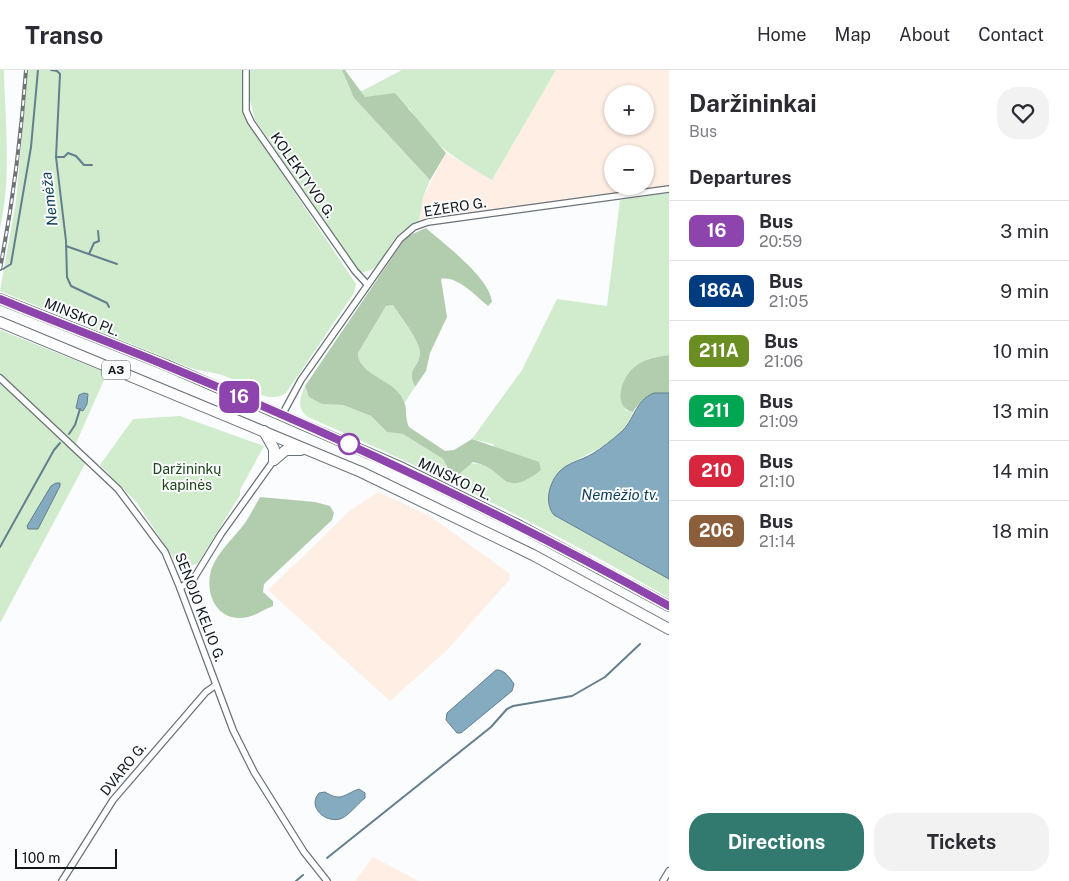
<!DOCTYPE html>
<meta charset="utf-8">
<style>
:root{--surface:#fff;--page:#f2f2f3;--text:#2b2b33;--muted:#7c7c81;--line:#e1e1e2;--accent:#327970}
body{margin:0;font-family:"Public Sans",sans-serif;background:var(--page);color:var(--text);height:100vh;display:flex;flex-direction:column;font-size:19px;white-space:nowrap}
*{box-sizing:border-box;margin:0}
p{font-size:16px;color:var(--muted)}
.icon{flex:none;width:28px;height:28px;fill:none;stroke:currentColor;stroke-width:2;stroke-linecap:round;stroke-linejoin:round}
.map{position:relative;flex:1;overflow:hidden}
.sheet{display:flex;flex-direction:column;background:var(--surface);width:400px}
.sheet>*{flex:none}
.badge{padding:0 10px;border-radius:8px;font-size:18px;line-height:32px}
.controls{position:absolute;left:604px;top:15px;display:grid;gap:10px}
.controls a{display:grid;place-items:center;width:50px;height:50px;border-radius:50%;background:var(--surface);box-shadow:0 1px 4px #0004;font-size:25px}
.scale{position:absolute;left:15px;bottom:12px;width:102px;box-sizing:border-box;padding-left:5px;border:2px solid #13171a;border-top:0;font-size:14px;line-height:18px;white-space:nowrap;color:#13171a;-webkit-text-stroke:4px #fafcfd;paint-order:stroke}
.map>.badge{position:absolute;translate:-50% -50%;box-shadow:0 0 0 2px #fff}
h2{padding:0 20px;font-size:19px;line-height:45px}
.round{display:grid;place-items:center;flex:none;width:52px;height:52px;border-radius:20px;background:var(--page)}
.summary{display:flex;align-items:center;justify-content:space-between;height:85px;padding:0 20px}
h1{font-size:24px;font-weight:700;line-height:38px}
.primary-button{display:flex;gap:10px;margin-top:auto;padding:10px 20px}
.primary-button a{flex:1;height:58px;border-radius:20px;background:var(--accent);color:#fff;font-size:20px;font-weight:700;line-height:58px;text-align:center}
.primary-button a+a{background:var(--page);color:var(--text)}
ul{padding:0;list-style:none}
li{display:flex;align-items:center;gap:15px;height:60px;padding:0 20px;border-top:1px solid var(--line)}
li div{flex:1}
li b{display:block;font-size:19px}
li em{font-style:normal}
li .badge{min-width:55px;font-weight:700;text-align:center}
header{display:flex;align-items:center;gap:30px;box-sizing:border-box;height:70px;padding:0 25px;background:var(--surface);border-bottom:1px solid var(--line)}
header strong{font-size:24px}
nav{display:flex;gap:28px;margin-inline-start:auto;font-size:18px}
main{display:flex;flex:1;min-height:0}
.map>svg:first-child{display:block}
.industrial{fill:#ffeee3;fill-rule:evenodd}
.green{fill:#d1ebcd}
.forest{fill:#b2cdae}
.water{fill:#85abc0;stroke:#637f8e}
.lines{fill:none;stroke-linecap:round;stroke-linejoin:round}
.stream{stroke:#637f8e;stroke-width:2}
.minor-casing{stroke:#697279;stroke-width:8}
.trunk-casing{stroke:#697279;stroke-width:12}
.minor{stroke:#fff;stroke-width:5.5}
.trunk{stroke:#fff;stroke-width:10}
.rail-casing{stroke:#707375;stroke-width:4}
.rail{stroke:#fafcfd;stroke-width:2;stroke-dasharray:5.5;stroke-linecap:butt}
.line-casing{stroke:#fff;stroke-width:11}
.line{stroke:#8e44ad;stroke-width:8}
.stop-dot{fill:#fff;stroke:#8e44ad;stroke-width:2.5}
.labels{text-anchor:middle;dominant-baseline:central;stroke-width:4;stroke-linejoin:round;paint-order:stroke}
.shield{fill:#fafcfd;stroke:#585c5e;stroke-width:1}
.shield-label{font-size:12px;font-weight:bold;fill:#13171a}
.street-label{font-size:14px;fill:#13171a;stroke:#fafcfd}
.park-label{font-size:14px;fill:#20461b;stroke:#fafcfd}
.water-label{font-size:15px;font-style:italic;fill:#0b3e56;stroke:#fafcfd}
</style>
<header>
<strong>Transo</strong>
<nav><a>Home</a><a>Map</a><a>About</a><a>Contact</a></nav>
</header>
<main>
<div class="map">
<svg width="669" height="811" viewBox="0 0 669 811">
<rect width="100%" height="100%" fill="#fafcfd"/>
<!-- industrial -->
<g class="industrial">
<path d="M 556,0 L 669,0 L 669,115 L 419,151 L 423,127 L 446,83 L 492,110 ZM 612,24 L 645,24 L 645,56 L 612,56 ZM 612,84 L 645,84 L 645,116 L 612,116 Z"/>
<path d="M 379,422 L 430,446 L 510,504 L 509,510 L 448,579 L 390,631 L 268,520 L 352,439 Z"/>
<path d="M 373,787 L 419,811 L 355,811 Z"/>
</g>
<!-- green -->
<g class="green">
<path d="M 0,0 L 4,0 C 5,52 12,107 0,158 Z"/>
<path d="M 28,0 L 242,0 C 242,21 242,38 251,57 L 356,214 L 354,223 L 286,323 C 266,337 241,311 222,305 C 212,302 201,301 191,298 L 0,221 L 16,131 Z"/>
<path d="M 250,0 L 342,0 L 354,28 L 430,110 L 423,127 L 419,151 C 410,155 403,160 396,167 C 385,180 379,205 358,202 L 255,50 L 250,30 Z"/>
<path d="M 402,0 L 556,0 L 492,110 C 455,88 432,76 409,38 L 365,27 L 360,22 Z"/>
<path d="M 669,123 L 669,285 L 647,289 L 625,340 L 633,342 C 619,378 584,381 558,403 C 552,417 543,431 554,445 L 669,509 L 669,528 C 553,460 431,401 308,347 C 296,338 300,328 305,316 L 307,323 L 322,334 L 343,335 L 371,346 L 387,362 L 403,364 L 443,389 L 448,398 C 484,389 481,393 511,413 L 493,374 L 472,369 L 522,300 L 557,229 L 607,236 L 620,130 Z"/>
<path d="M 393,235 C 400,246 421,272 420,284 C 418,299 406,299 415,317 L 405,332 C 402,328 399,323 395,320 C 383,309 358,302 358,283 L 386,236 Z"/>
<path d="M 0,260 L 107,303 L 73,380 L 86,392 L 0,553 Z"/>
<path d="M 180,346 L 264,376 L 240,420 L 240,425 L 198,493 L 184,499 L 180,498 L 137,433 L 100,395 L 133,349 Z"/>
</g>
<!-- forest -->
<g class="forest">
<path d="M 342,0 L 345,0 L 365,27 L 395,23 L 446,83 L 430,110 L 354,28 Z"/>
<path d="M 426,158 C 444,174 490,208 492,232 L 488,236 C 477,227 457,205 441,209 L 447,247 L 430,283 L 426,301 L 415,317 C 406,299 418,299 420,284 C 421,272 400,246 393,235 L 386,236 L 358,283 C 358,302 384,308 396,320 C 411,335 403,344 409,357 L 445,381 L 454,380 L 472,369 L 539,392 L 541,400 C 501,431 508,399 473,392 L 458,405 L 448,398 L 443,389 L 403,364 L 387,362 L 371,346 L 343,335 L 322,334 L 309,327 L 305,316 L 406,167 Z"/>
<path d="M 669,285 L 669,323 C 653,323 642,327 633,342 C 611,337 622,305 636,296 C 646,288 657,287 669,285 Z"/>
<path d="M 260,427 L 315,432 L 330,436 L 334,443 L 332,450 L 264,514 L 263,522 L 273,531 L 273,536 C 265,539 256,545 248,547 C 221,553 206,530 210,505 C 213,486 234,468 245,453 C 250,445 255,436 260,427 Z"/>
</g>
<!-- water -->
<g class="water">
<path d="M 84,323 L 88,324 L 87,334 L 83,341 L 76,338 L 79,325 Z"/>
<path d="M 654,323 L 669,323 L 669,509 L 554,445 C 544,433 549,413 559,402 C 567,393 582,390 592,384 C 602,378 612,370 620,363 C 635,350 634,331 654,323 Z"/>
<path d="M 56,413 L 60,413 L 60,416 L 38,459 L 28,459 L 27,456 L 51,416 Z"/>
<path d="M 496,600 C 504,599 510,608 514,614 L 512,621 L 461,663 L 457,663 L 446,650 L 447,643 Z"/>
<path d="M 359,719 L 365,723 L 365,728 C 357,734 349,746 340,749 C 325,753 307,737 319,723 L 325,722 C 341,732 343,725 359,719 Z"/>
</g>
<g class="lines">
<!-- stream -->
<g class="stream">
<path d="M 51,0 L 57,1 L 60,4 L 56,87 L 66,171 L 67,207 L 71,216 L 107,233 L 109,237"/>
<path d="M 56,87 L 64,87 L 68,83 L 76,86 L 84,95 L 92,95"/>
<path d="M 66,176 L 117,194"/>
<path d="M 89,184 L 94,173 L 99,171 L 98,161"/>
<path d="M 3,199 L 11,194 L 31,77 L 38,0"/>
<path d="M 69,364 L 75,355 L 80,339"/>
<path d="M 0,477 L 54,380 L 60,373"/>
<path d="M 327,788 L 491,657 L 507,639 L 513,636 L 572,626 L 605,607 L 640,574"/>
<path d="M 296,811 L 303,805"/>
</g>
<defs>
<g id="minor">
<path d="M 246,0 L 246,41 L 251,52 L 355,201 L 367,214"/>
<path d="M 0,308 L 118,419 L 165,482 L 180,518 L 233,660 L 254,702 L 304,782 L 327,811"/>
<path d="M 282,345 L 301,310 L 400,169 L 414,157 L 428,152 L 669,119"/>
<path d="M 180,518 L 194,508 L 221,464 L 274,390"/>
<path d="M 62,811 L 113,730 L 206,622 L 216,615"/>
<path d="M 663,811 L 669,801"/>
</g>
<g id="trunk">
<path d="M 0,229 L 166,295 L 398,396 L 520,456 L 669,536"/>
<path d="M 0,252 L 361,402 L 533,485 L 669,559"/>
<path d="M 264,361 L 274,379 L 274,390"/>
<path d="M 274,390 L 286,380 L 301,380"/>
</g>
</defs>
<!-- minor casing -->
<use href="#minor" class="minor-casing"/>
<!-- trunk casing -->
<use href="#trunk" class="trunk-casing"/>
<!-- minor -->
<use href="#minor" class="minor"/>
<!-- trunk -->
<use href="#trunk" class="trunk"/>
<defs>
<path id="rail" d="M 0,199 C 13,132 21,67 26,0"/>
</defs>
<!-- rail casing -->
<use href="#rail" class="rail-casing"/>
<!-- rail -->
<use href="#rail" class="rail"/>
</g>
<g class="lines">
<defs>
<path id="line" d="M 0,229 C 55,252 110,272 165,295 C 338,366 506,445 669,536"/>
</defs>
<!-- line casing -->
<use href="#line" class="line-casing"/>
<!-- line -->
<use href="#line" class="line"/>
</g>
<!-- markers -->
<circle class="stop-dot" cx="349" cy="374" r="10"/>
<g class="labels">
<!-- shield labels -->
<rect class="shield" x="102" y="290.5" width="28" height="19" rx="4"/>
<g class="shield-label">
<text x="116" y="300">A3</text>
</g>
<!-- street labels -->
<g class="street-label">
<text transform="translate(303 105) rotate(55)">KOLEKTYVO G.</text>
<text transform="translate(455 137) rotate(-9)">EŽERO G.</text>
<text transform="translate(82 247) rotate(22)">MINSKO PL.</text>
<text transform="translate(455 409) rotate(26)">MINSKO PL.</text>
<text transform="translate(200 537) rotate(69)">SENOJO KELIO G.</text>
<text transform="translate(123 699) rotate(-51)">DVARO G.</text>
</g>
<!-- park labels -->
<g class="park-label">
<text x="187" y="399">Daržininkų<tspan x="187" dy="16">kapinės</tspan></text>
</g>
<!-- water labels -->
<g class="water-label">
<text transform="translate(49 129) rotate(-97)">Nemėža</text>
<text x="620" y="424">Nemėžio tv.</text>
</g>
</g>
</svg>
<div class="controls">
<a>+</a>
<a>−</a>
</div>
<div class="scale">100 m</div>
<b class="badge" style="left:239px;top:327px;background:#8e44ad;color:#fff">16</b>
</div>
<section class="sheet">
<div class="summary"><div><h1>Daržininkai</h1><p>Bus</p></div><a class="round"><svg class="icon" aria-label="heart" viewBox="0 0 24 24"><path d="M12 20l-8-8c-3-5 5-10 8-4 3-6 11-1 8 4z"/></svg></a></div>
<h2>Departures</h2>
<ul>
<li><span class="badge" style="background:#8e44ad;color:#fff">16</span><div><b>Bus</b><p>20:59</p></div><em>3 min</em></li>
<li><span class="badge" style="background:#003b80;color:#fff">186A</span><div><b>Bus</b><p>21:05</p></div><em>9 min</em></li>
<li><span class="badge" style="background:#6b8e23;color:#fff">211A</span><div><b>Bus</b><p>21:06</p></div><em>10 min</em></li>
<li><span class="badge" style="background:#00a651;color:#fff">211</span><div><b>Bus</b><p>21:09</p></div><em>13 min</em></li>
<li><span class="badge" style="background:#d7263d;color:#fff">210</span><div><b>Bus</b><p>21:10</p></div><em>14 min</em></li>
<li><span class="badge" style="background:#8b5e3c;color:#fff">206</span><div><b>Bus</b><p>21:14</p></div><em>18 min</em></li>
</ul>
<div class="primary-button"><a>Directions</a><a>Tickets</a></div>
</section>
</main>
